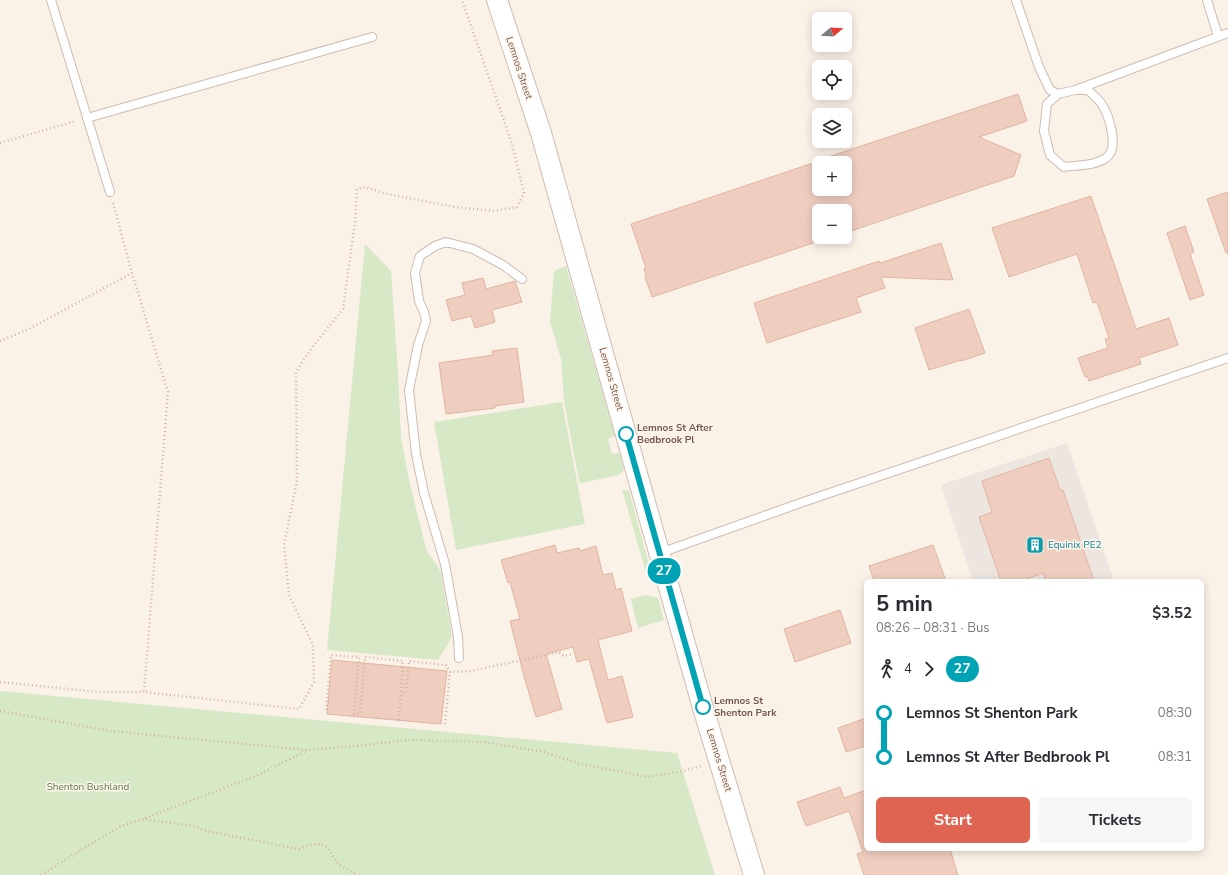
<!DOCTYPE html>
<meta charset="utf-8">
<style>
:root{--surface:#fff;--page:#f7f7f7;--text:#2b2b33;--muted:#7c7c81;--accent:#df6552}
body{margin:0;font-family:"Nunito Sans",sans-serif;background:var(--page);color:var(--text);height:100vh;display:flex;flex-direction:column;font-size:15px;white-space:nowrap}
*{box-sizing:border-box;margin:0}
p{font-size:13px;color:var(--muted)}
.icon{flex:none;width:22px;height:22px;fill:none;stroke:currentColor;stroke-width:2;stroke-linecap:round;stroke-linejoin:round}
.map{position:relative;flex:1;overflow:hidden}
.drawer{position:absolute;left:864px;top:579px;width:340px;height:272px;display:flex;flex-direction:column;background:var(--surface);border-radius:6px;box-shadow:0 2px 10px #0003}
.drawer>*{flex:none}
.badge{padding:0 8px;border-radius:13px;font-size:14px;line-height:26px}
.needle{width:26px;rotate:72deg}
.tools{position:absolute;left:812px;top:12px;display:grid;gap:8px}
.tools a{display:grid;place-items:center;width:40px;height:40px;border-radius:6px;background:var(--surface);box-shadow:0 2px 10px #0003;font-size:20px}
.map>.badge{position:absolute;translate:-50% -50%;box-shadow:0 0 0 2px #fff}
.legs{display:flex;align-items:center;gap:6px;height:44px;padding:0 12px;font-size:13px}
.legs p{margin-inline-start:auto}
.summary{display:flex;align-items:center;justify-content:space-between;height:68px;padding:0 12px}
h1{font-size:22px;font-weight:700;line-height:30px}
.button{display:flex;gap:8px;margin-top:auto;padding:8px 12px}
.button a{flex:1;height:46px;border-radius:6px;background:var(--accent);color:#fff;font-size:16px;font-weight:700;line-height:46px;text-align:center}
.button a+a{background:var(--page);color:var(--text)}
ul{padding:0 12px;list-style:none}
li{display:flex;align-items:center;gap:14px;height:44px;font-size:15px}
li i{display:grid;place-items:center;width:6px;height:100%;margin:0 5px;background:currentColor}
li i::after{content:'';width:10px;height:10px;margin:-5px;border:3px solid;border-radius:50%;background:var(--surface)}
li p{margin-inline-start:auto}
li:first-child i{background:linear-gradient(#0000 50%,currentColor 0)}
li:last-child i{background:linear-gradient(currentColor 50%,#0000 0)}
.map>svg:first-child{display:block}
.industrial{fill:#ece5e0}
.green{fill:#d7e8c6}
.building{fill:#efcec0;stroke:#e1b4a1}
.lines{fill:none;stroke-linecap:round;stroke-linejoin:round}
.service-casing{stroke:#cfbbb0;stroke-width:10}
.tertiary-casing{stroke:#cfbbb0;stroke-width:22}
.path{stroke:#d4b2a3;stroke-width:2.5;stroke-dasharray:1 3;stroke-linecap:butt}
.service{stroke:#fff;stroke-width:8}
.tertiary{stroke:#fff;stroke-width:20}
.line-1-casing{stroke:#fff;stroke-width:9}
.line-1{stroke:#00a3b4;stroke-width:6}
.stop-1-dot{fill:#fff;stroke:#00a3b4;stroke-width:2}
.labels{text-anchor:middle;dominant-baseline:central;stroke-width:3;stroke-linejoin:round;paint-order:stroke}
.street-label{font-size:10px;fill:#74574c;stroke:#fef6ed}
.stop-label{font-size:10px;font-weight:bold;fill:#74574c;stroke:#fef6ed;text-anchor:start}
.culture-label{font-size:10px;fill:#0d838f;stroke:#fef6ed;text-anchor:start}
.park-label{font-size:10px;fill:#597945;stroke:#fef6ed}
</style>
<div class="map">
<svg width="1228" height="875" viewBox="0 0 1228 875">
<rect width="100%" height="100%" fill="#fbf2e7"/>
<!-- industrial -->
<path class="industrial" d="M 1067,443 L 1114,581 L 973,581 L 941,485 Z"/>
<!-- green -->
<g class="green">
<path d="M 365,244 L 391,271 L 398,372 L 401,437 L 409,480 L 426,549 L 441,572 L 452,637 L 438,660 L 327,650 Z"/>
<path d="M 566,266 L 615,436 L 608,439 L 612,454 L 617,453 L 620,454 L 624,470 L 619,475 L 581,483 L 579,481 L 564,401 L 561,359 L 550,322 L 554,271 Z"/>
<path d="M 562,402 L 585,524 L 456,550 L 434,422 Z"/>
<path d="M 622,490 L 629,491 L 652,576 L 648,579 Z"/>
<path d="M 645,595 L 658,598 L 664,620 L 638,628 L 631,599 Z"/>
<path d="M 0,691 L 677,753 L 715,875 L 0,875 Z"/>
</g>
<!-- building -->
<g class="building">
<path d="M 1018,94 L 1027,121 L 979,137 L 1021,155 L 1014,176 L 845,233 L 845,211 L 819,211 L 819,241 L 652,297 L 645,277 L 646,276 L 644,269 L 646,268 L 631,224 L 819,161 L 819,189 L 845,189 L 845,163 L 820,163 L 819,160 Z"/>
<path d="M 1228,192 L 1228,253 L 1226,253 L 1207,199 Z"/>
<path d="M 1091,196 L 1136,329 L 1169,318 L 1178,345 L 1139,358 L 1141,364 L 1089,381 L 1087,376 L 1085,377 L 1078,358 L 1108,348 L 1105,339 L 1109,338 L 1097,302 L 1093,303 L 1077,254 L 1009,277 L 992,228 Z"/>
<path d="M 1185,226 L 1194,252 L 1190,254 L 1204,295 L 1190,300 L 1167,233 Z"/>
<path d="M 941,243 L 953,280 L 881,277 L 885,288 L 856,298 L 861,312 L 767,343 L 754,303 L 879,261 L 880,263 Z"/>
<path d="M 483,278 L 486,289 L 515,281 L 522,302 L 492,310 L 495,322 L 475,328 L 471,316 L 452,321 L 446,300 L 465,295 L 462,283 Z"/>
<path d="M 969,309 L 985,353 L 961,361 L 961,360 L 929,370 L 915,328 Z"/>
<path d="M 517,348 L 524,402 L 495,406 L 495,408 L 446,414 L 439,363 L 493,355 L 492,351 Z"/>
<path d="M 1049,458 L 1060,490 L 1063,490 L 1094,581 L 1046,581 L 1043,573 L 1021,581 L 1001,581 L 979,517 L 992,512 L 982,481 Z"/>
<path d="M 555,545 L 557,553 L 579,548 L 580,551 L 596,546 L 603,575 L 612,573 L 616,590 L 621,588 L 632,631 L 598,640 L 608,680 L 622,676 L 633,717 L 607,723 L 589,659 L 577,662 L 573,647 L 546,654 L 562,709 L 536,717 L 524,676 L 510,621 L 520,619 L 510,582 L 508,583 L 501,560 Z"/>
<path d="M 933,545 L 946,581 L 874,581 L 869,566 Z"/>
<path d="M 840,610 L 851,643 L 795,662 L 784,629 Z"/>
<path d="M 332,660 L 447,671 L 441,724 L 327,714 Z"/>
<path d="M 866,718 L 866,746 L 846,752 L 838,728 Z"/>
<path d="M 840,787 L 844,798 L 866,790 L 866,849 L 950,849 L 958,875 L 864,875 L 857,854 L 863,852 L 849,811 L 806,826 L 797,802 Z"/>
</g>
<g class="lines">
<defs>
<g id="service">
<path d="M 51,0 L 110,192"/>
<path d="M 1016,0 L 1039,67 L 1050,90 L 1058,94 L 1075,90 L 1088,90 C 1092,94 1098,99 1101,103 C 1109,115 1120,148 1106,158 C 1094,166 1078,165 1064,167 L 1050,155 L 1044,131 L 1047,104 L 1058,94"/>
<path d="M 1207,0 L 1218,36"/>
<path d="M 1078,89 L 1228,33"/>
<path d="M 87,118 L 372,37"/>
<path d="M 660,553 L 806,501 L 1228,358"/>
<path d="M 459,658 L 458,637 L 445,564 L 424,493 L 416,454 L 409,390 L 418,345 L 426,321 L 424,312 L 419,301 L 415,273 L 420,256 L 435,246 L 446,242 L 473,249 L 503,265 L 522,279"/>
</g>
<path id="tertiary" d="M 497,0 L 541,133 L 703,708 L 754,875"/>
</defs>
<!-- service casing -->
<use href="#service" class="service-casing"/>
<!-- tertiary casing -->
<use href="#tertiary" class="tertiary-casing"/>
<!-- path -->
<g class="path">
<path d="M 0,143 L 76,121"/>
<path d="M 113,203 L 132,273 L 168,392 L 144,692 L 299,709 L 314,682 L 313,645 L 289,595 L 284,545 L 297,481 L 296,372 L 311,349 L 343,309 L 355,222 L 357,189 L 366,187 L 383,193 L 455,207 L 494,211 L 517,207 L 524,193 L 512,144 L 462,0"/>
<path d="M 0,341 L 29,329 L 132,273"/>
<path d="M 0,682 L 98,692 L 144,692"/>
<path d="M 326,710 L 331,655 L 359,657 L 354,714 L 360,714 L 365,657 L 403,661 L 401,693 L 406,693 L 409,661 L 446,665 L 450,672 L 471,671 L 559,652 L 564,656 L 574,654"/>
<path d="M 0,711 L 111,731 L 307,750 L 365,745 L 408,740 L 483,742 L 544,752 L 581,764 L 648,777 L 683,771 L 701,766"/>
<path d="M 399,720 L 401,693"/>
<path d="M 445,724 L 450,672"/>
<path d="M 145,818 L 256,776 L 306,751"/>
<path d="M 41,875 L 89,845 L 121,826 L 144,819 L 193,826 L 206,831 L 299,849 L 310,845 L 321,844 L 327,847 L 339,865 L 358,875"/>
</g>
<!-- service -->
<use href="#service" class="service"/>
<!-- tertiary -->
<use href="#tertiary" class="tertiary"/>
</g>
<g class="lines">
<defs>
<path id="line-1" d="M 626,434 L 703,707"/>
</defs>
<!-- line-1 casing -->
<use href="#line-1" class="line-1-casing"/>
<!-- line-1 -->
<use href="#line-1" class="line-1"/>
</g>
<!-- icons -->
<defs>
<symbol id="building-square" viewBox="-11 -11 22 22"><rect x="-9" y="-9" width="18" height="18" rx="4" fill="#0f9aa8" stroke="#fef6ed"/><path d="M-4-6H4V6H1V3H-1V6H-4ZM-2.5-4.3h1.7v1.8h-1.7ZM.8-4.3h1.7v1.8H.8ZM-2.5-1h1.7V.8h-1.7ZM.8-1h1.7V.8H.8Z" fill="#fff"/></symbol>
</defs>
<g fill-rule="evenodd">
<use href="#building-square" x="1025" y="535" width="20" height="20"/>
</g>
<!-- markers -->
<g class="stop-1-dot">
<circle cx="626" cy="434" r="7"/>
<circle cx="703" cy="707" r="7"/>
</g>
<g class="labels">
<!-- street labels -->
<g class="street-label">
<text transform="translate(519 68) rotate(72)">Lemnos Street</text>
<text transform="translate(611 379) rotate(74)">Lemnos Street</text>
<text transform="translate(719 760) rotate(73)">Lemnos Street</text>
</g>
<!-- stop labels -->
<g class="stop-label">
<text x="637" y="428">Lemnos St After<tspan x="637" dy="12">Bedbrook Pl</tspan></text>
<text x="714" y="701">Lemnos St<tspan x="714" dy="12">Shenton Park</tspan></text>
</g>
<!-- culture labels -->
<g class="culture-label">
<text x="1048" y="545">Equinix PE2</text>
</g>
<!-- park labels -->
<g class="park-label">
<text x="88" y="787">Shenton Bushland</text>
</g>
</g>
</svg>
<div class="tools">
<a><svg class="needle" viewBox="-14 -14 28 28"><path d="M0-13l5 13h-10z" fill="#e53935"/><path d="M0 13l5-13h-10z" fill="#7c7c81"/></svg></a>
<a><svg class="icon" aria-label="locate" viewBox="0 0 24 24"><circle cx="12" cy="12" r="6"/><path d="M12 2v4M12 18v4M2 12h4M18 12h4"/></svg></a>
<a><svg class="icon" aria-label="layers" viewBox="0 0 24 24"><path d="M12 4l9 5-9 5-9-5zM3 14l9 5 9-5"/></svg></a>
<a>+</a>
<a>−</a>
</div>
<b class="badge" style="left:664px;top:571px;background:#00a3b4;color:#fff">27</b>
<section class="drawer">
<div class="summary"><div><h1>5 min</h1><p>08:26 – 08:31 · Bus</p></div><b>$3.52</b></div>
<div class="legs"><svg class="icon" aria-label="walk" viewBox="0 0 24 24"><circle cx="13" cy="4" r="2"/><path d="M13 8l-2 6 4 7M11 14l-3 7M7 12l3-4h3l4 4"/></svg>4<svg class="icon" aria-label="forward" viewBox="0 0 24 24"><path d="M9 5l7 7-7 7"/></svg><b class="badge" style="background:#00a3b4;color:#fff">27</b></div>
<ul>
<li><i style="color:#00a3b4"></i><b>Lemnos St Shenton Park</b><p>08:30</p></li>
<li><i style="color:#00a3b4"></i><b>Lemnos St After Bedbrook Pl</b><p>08:31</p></li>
</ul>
<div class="button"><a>Start</a><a>Tickets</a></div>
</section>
</div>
